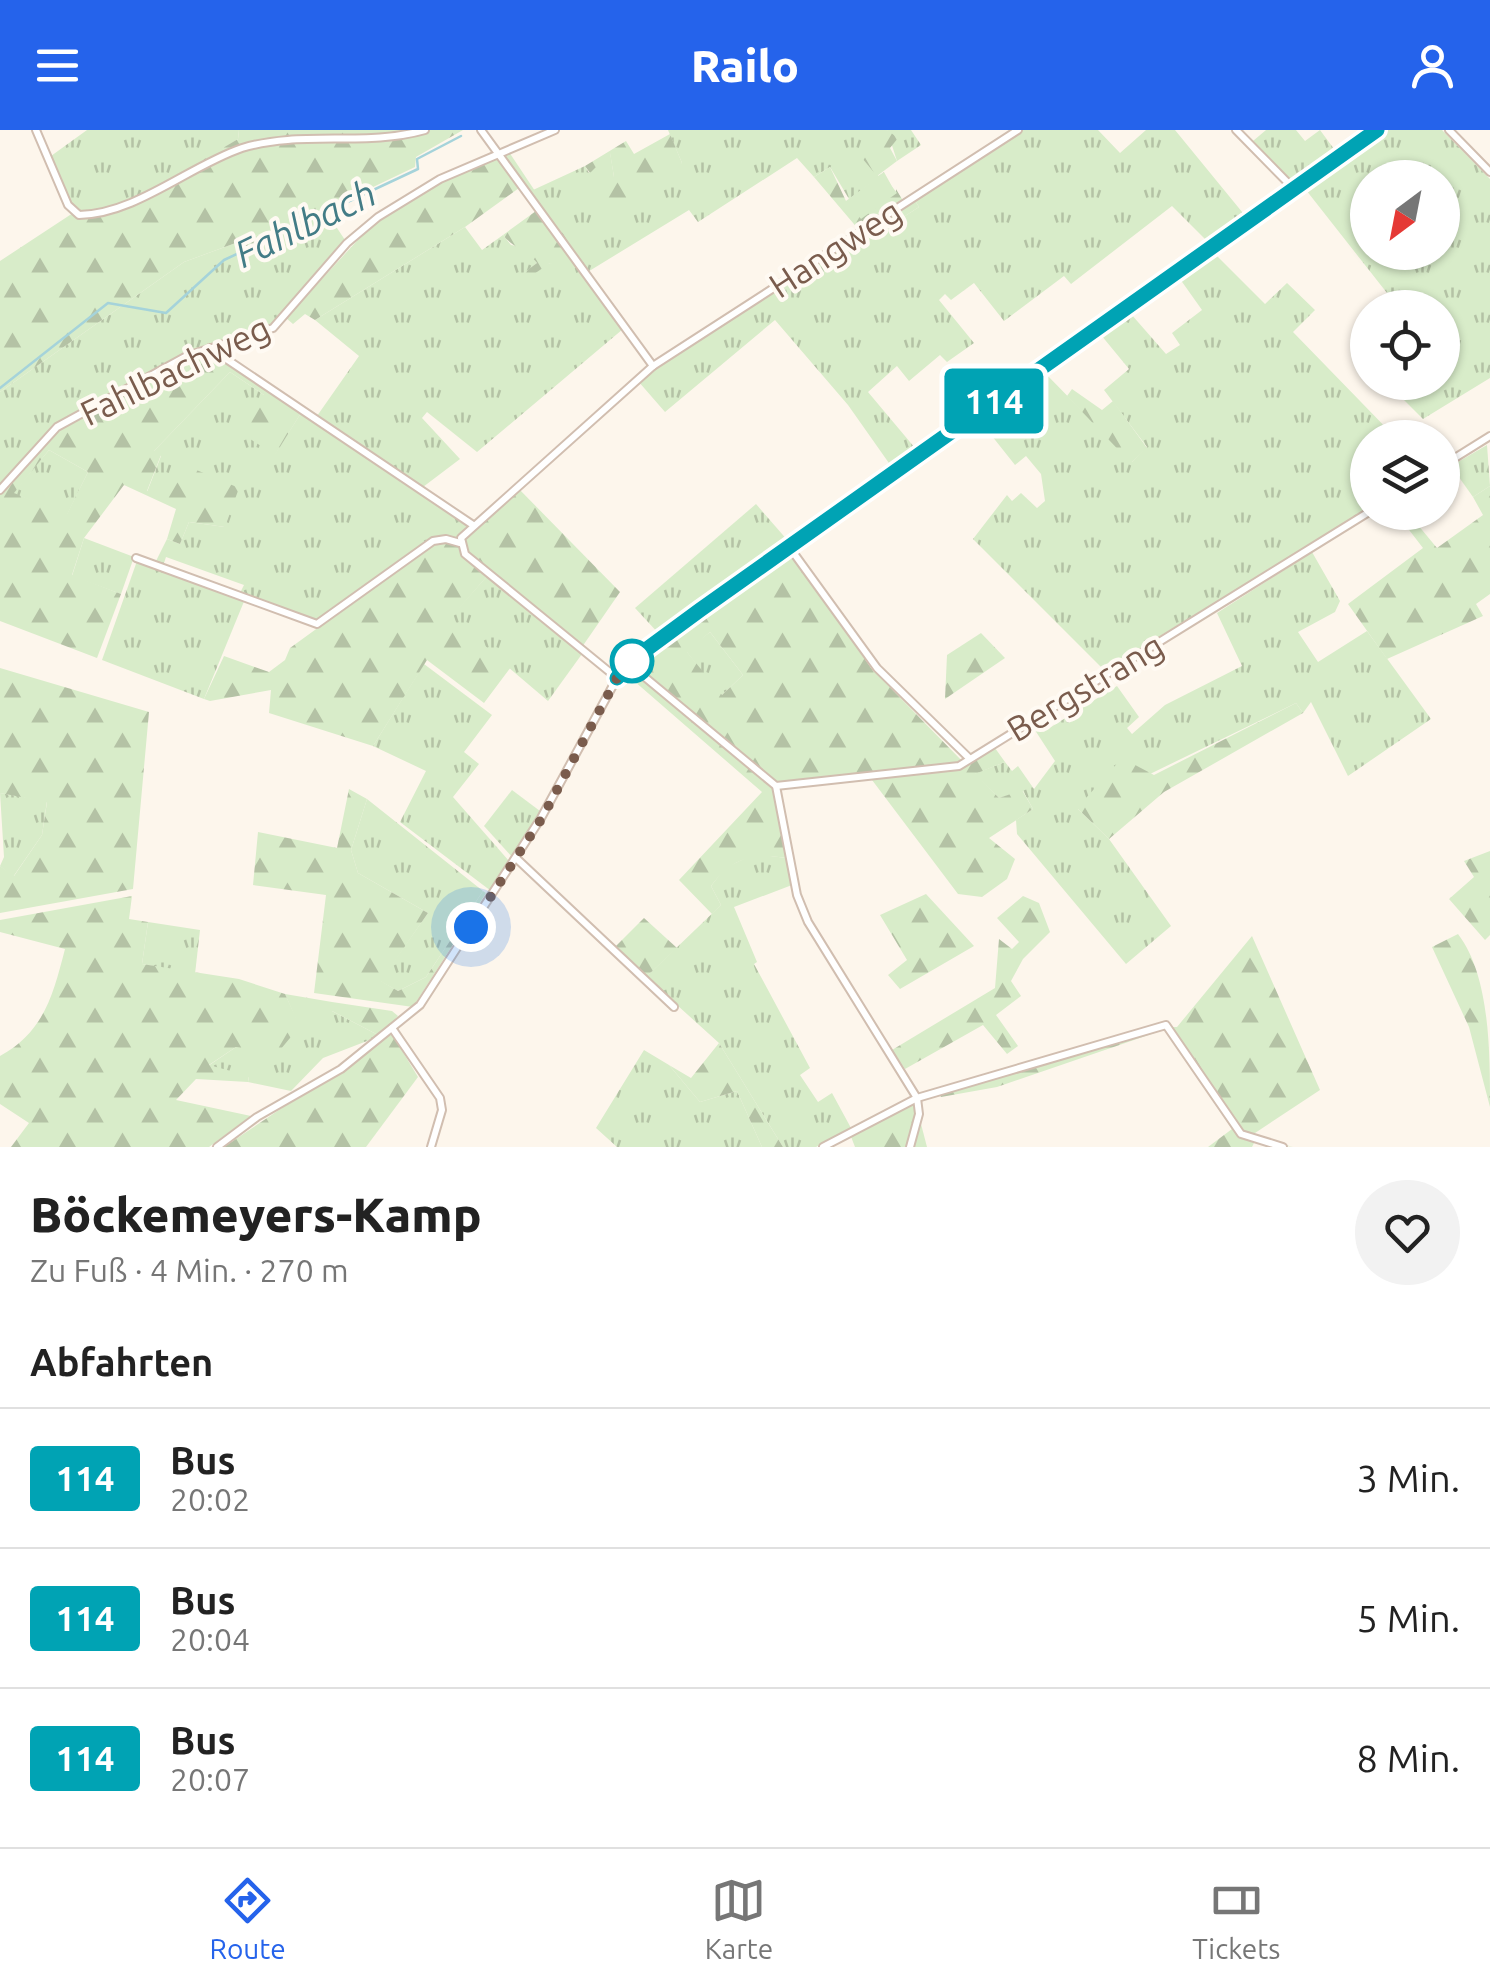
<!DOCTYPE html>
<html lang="de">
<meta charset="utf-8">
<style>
:root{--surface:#fff;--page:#f2f2f2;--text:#222;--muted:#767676;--line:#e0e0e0;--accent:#2563eb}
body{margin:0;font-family:Ubuntu,sans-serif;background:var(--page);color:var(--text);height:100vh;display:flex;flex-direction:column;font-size:38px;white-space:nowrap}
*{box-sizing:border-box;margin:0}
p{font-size:32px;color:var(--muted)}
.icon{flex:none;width:55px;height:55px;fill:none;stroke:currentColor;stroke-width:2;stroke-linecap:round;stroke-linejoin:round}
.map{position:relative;height:1017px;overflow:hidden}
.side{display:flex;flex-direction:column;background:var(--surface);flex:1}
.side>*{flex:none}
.badge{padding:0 20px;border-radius:8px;font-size:35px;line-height:65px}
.needle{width:65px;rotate:212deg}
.fabs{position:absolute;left:1350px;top:30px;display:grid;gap:20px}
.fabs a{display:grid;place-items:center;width:110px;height:110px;border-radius:50%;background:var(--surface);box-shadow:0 2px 8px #0004;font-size:50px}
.you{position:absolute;width:50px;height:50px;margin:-25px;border:8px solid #fff;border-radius:50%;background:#1a73e8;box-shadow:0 0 0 15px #1a73e833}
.map>.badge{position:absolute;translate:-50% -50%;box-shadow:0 0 0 5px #fff}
h2{padding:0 30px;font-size:38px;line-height:90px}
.round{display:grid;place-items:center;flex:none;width:105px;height:105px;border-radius:52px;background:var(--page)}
.head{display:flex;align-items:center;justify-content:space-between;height:170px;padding:0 30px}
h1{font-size:48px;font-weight:800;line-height:75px}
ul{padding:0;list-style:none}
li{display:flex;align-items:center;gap:30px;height:140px;padding:0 30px;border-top:2px solid var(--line)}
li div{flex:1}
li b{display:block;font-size:38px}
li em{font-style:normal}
li .badge{min-width:110px;font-weight:700;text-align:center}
header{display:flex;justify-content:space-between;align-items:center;height:130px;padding:0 30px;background:var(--accent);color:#fff;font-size:45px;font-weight:800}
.tab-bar{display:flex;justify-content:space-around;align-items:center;height:140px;border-top:2px solid var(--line);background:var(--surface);font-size:28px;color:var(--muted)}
.tab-bar a{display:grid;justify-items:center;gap:5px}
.tab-bar .selected{color:var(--accent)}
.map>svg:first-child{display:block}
.grass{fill:url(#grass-tufts);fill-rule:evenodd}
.forest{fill:url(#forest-firs);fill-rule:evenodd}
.pitch{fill:#d8ecc9}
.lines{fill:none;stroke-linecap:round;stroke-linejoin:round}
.stream{stroke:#a5d3da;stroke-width:2.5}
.street-casing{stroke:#d1beb0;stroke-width:10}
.street{stroke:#fff;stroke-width:6}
.line-casing{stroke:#fff;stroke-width:22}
.line{stroke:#00a3b4;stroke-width:15}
.walk{stroke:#7a5c4d;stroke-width:10;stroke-dasharray:0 18}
.stop-dot{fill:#fff;stroke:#00a3b4;stroke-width:5}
.labels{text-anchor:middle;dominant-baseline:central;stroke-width:8;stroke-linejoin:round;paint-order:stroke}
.street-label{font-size:35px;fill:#7a5c4d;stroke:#fffaf3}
.water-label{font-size:38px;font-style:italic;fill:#437c86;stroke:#fffaf3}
</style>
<header><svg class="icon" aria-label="menu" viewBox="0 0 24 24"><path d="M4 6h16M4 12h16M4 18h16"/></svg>Railo<svg class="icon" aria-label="person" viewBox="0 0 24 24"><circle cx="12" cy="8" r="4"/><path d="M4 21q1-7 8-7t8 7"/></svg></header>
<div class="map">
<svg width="1490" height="1017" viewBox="0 0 1490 1017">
<defs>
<pattern id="grass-tufts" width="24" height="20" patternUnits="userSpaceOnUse" patternTransform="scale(2.5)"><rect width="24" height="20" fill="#d8ecc9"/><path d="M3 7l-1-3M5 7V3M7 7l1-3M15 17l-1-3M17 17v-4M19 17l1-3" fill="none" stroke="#b4c2a5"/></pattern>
<pattern id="forest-firs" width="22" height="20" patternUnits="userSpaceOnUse" patternTransform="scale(2.5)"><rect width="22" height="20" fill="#d8ecc9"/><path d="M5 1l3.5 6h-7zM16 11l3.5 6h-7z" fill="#b4c2a5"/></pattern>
</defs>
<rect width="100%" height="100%" fill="#fdf6ec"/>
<!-- grass -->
<g class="grass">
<path d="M 87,0 L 239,0 L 238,9 C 193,36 133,84 78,82 L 69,73 L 51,26 Z"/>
<path d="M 668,0 L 911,0 L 921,15 L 897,31 L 887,0 L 878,46 L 884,42 L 894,60 L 882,45 L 849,69 L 830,37 L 814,47 L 797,28 L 698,92 L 689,80 L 586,143 L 533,60 L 585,36 L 589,43 L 610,22 L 614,47 L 682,33 Z"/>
<path d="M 1022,0 L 1098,0 L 1120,23 L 1146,0 L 1175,0 L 1247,88 L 1210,114 L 1172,76 L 1071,154 L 1064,146 L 1004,191 L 974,153 L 951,170 L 945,164 L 939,170 L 974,213 L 947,232 L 940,225 L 909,251 L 897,236 L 868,262 L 915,318 L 891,336 L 848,275 L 775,190 L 665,282 L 638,251 L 838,119 L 843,126 L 919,77 L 914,69 Z"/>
<path d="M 1266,0 L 1296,0 L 1305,11 L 1320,0 L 1337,23 L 1294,53 L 1253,11 Z"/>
<path d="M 1388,0 L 1442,0 L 1490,49 L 1490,248 L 1423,289 L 1387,253 L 1442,252 L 1442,178 L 1398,177 L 1306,60 ZM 1368,48 L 1442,48 L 1442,122 L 1368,122 Z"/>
<path d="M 325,80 L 345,110 L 272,195 L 185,224 L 55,296 L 0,356 L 0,262 L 184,132 Z"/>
<path d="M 465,97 L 482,120 L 503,105 L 511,115 L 526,118 L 537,133 L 519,147 L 550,133 L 578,136 L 623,199 L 477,322 L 427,282 L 422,288 L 460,329 L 423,357 L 317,286 L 359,226 L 315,190 Z"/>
<path d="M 1215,124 L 1265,174 L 1287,153 L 1315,180 L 1293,202 L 1395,307 L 1368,308 L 1367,380 L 1104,540 L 973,409 L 1007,365 L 1012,371 L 1021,363 L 1037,378 L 1045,371 L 1041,344 L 1026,326 L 1015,335 L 980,291 L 1046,244 L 1132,332 L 1147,317 L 1104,260 L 1129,239 L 1101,205 L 1131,184 L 1166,224 L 1180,215 L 1172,203 L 1202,180 L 1180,149 Z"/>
<path d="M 230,242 L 264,265 L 275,324 L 301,283 L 468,394 L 457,410 L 446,407 L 429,411 L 317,491 L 240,463 L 244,455 L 166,427 L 163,436 L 155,433 L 167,409 L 180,414 L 189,392 L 225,397 L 147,362 L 161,326 L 153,322 Z"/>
<path d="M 1487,315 L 1490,356 L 1473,367 L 1451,336 Z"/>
<path d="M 49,320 L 88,342 L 67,385 L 13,363 Z"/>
<path d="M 756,374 L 789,412 L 660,505 L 635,478 Z"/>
<path d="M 84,408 L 134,427 L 121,464 L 72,446 Z"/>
<path d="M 1312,422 L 1340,471 L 1335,482 L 1298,502 L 1318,532 L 1367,501 L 1431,589 L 1348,646 L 1311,572 L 1303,583 L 1296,573 L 1078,679 L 1109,709 L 1171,796 L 1126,834 L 1017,704 L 1016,690 L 1033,679 L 1023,661 L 999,668 L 974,644 L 1005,632 L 1012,641 L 1018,636 L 1034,659 L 1055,631 L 1031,594 L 1045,587 L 1051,597 L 1117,556 L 1139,587 L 1127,598 L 1132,604 L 1165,575 L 1242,536 L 1217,483 Z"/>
<path d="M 137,431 L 245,469 L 204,569 L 102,530 Z"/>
<path d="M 488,445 L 582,524 L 548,571 L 450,488 Z"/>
<path d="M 710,502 L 743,545 L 721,566 L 686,521 Z"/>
<path d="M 424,534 L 492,585 L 464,622 L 479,634 L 453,667 L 509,731 L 491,761 L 400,692 L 426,641 L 373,616 Z"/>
<path d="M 512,660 L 540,681 L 512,727 L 484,696 Z"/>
<path d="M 0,663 L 47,671 L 42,705 L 13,747 L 0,736 L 4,727 Z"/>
<path d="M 367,669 L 483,761 L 426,847 L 398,861 L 380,851 L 428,783 L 358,743 L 351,720 Z"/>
<path d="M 754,724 L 787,728 L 792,755 L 734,777 L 757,832 L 754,834 L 810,938 L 800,945 L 818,972 L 832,963 L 851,998 L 816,1017 L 783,1017 L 719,913 L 646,847 L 721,775 L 711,756 L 725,738 Z"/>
<path d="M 148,792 L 200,800 L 195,844 L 142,834 Z"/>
<path d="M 285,864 L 332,872 L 332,881 L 380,906 L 323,928 L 291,961 L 248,952 L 249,947 L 208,936 L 236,917 L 299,896 Z"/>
<path d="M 644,920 L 669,935 L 700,972 L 737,961 L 762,1017 L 617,1017 L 596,998 Z"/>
</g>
<!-- forest -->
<g class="forest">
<path d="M 239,0 L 463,0 L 416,27 L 415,37 L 325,80 L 184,132 L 0,262 L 0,131 L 73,83 L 101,86 L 123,77 L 238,9 Z"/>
<path d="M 887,0 L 898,8 L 890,18 L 897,31 L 877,46 L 857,22 Z"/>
<path d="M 670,4 L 682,33 L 610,78 L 598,58 L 614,47 L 610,23 L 590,43 L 585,36 L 626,11 L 634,24 Z"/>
<path d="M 509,22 L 583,133 L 567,143 L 550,133 L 521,153 L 518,147 L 537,133 C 526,119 513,118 503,105 L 536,81 L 498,25 Z"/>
<path d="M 495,26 L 519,58 L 465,97 L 315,190 L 305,184 L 293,194 L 286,188 L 378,88 L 440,50 Z"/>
<path d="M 830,37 L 846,71 L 896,63 L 896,59 L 905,74 L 914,69 L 919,77 L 842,127 L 838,119 L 859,100 L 814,47 Z"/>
<path d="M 208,220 L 301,283 L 275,325 L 239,302 L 264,265 L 230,242 L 154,321 L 161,325 L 147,361 L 161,367 L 180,333 L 239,358 L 225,397 L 189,392 L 180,414 L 167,409 L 176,379 L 124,355 L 84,408 L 72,445 L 121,464 L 97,528 L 0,491 L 0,364 L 59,299 ZM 49,320 L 88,342 L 67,384 L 14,363 Z"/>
<path d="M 1072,259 L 1102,280 L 1113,271 L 1147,318 L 1131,333 L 1067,266 Z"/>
<path d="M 1490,356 L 1490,464 L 1476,474 L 1483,486 L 1387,529 L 1348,474 L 1423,418 L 1396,383 L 1408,383 L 1437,418 L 1483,385 L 1473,367 Z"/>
<path d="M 518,358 L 620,462 L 582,517 L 465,423 L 462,413 Z"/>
<path d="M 439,410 L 459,414 L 488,445 L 451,488 L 511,537 L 484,573 L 427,530 L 373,616 L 269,583 L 271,560 L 210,571 L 204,569 L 224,526 L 269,542 L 285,530 L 290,518 Z"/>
<path d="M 789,421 L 871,538 L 966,635 L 995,618 L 1005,632 L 975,644 L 999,668 L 1022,660 L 1033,679 L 989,708 L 1015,729 L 1007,749 L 982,767 L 958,764 L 869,646 L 775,659 L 787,728 C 753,723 733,727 711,756 L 721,775 L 712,784 L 679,750 L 762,662 L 626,544 ZM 710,502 L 743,545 L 722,565 L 687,522 Z"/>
<path d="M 981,503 L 1005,528 L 945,569 L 947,525 Z"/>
<path d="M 0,538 L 149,582 L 133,759 L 0,783 L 0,736 L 14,746 L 42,705 L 47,672 L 0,663 Z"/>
<path d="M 1296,573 L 1303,583 L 1164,662 L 1109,709 L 1077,678 L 1122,628 L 1154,645 Z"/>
<path d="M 349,659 L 367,669 L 351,720 L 358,743 L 428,783 L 381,851 L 398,861 L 426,847 L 483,761 L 486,763 L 413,877 L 314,863 L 326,765 L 253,755 L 258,702 L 337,718 Z"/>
<path d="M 1490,721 L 1490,805 L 1485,810 L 1449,769 L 1474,747 L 1464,731 Z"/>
<path d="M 926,764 L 974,816 L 900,859 L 888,845 L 907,830 L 880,785 Z"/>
<path d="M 132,766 L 129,789 L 148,792 L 142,834 L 239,849 L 285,864 L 300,896 L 275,926 L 236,917 L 209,935 L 249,946 L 248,952 L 196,949 L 176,970 L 251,986 L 209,1017 L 11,1017 L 29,993 L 0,974 L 0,926 C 44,902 53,865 65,819 L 0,802 L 0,790 Z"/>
<path d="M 1023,766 L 1039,773 L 1050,802 L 1023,829 L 1011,851 L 1021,866 L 996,885 L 1018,916 L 1007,924 L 983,895 L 905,939 L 892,920 L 995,858 L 999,809 L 1012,819 L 1019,812 L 997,788 Z"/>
<path d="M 644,788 L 677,818 L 646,847 L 614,818 Z"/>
<path d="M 1458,804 C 1490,846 1490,921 1490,977 L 1469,897 L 1432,817 Z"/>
<path d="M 1252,806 L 1320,960 L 1252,1005 L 1293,1017 L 1255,1011 L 1252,1017 L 1208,1017 L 1232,999 L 1172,911 L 1169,898 L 997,957 L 941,967 L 939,963 L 1165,897 L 1177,897 Z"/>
<path d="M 332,872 L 392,881 L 398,886 L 380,906 L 332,881 Z"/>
<path d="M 392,904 L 418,947 L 366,1017 L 224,1017 Z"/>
<path d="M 719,913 L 783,1017 L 762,1017 L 737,961 L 700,972 L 669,935 L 691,948 Z"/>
<path d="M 915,971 L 927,1017 L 855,1017 L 850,1004 Z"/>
</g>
<!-- pitch -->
<path class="pitch" d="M 882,44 L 897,63 L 861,89 L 846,71 Z"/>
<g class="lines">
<!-- stream -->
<path class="stream" d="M 0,258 L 108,173 L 166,183 L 224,130 L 418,39 L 417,29 L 461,6"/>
<defs>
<g id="street">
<path d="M 36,0 L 68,75 L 79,85 C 136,84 189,36 242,18 C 301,0 365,17 425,0"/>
<path d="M 481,0 L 653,236"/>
<path d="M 1236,0 L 1293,58"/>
<path d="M 1449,0 L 1490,42"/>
<path d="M 210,218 L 473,395"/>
<path d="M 1442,336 L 1490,306"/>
<path d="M 0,360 L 57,297 L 187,226 L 273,198 L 347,113 L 378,87 L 440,49 L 555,0"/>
<path d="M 790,418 L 877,538 L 969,628"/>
<path d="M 136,428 L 317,494 L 433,411 L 446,409 L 460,413"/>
<path d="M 629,534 L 776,656 L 797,765 L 808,792 L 917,968 L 919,984 L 910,1017"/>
<path d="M 617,548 L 465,424 L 461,408 L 653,236 L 1018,0"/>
<path d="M 776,656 L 959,636 L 1369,382"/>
<path d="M 516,728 L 674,877"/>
<path d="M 392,898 L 440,968 L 442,980 L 431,1017"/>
<path d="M 217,1017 L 257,987 L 341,939 L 420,875 L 541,688 L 617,548 L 633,531 L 1377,0"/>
<path d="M 823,1017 L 917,968 L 1166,895 L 1241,1004 L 1283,1017"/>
</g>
</defs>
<!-- street casing -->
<use href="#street" class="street-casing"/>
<!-- street -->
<use href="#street" class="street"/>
</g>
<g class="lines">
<defs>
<path id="line" d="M 617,548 L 632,530 L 700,480 L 1377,0"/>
</defs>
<!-- line casing -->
<use href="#line" class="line-casing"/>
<!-- line -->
<use href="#line" class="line"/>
<!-- walk -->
<path class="walk" d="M 471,797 L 542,688 L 617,548 L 632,531"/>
</g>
<!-- markers -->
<circle class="stop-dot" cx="632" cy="531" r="20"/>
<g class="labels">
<!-- street labels -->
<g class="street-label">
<text transform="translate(835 118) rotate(-33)">Hangweg</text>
<text transform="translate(175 240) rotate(-26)">Fahlbachweg</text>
<text transform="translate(1085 557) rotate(-31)">Bergstrang</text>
</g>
<!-- water labels -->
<g class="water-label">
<text transform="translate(305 93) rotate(-26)">Fahlbach</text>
</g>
</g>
</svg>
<div class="fabs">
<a><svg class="needle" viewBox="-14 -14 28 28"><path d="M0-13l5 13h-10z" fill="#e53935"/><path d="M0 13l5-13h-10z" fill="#767676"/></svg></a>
<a><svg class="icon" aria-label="locate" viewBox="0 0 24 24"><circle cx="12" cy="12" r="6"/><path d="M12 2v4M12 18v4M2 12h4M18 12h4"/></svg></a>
<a><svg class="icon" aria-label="layers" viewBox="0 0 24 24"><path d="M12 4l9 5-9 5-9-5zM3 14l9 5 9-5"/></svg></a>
</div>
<div class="you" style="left:471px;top:797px"></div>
<b class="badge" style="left:994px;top:271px;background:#00a3b4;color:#fff">114</b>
</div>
<section class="side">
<div class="head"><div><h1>Böckemeyers-Kamp</h1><p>Zu Fuß · 4 Min. · 270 m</p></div><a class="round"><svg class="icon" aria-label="heart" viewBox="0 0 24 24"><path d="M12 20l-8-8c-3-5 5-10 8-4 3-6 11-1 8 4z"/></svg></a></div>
<h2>Abfahrten</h2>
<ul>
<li><span class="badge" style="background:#00a3b4;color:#fff">114</span><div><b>Bus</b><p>20:02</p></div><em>3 Min.</em></li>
<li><span class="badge" style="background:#00a3b4;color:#fff">114</span><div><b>Bus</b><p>20:04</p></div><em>5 Min.</em></li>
<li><span class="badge" style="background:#00a3b4;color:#fff">114</span><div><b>Bus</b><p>20:07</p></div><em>8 Min.</em></li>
</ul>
</section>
<nav class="tab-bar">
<a class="selected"><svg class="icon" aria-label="directions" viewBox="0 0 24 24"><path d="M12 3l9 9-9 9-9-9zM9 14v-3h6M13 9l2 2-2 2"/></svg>Route</a>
<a><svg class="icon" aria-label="map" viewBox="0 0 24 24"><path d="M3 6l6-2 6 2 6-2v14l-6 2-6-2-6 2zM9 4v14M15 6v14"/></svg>Karte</a>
<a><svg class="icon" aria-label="tickets" viewBox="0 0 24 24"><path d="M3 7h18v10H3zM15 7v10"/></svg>Tickets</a>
</nav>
